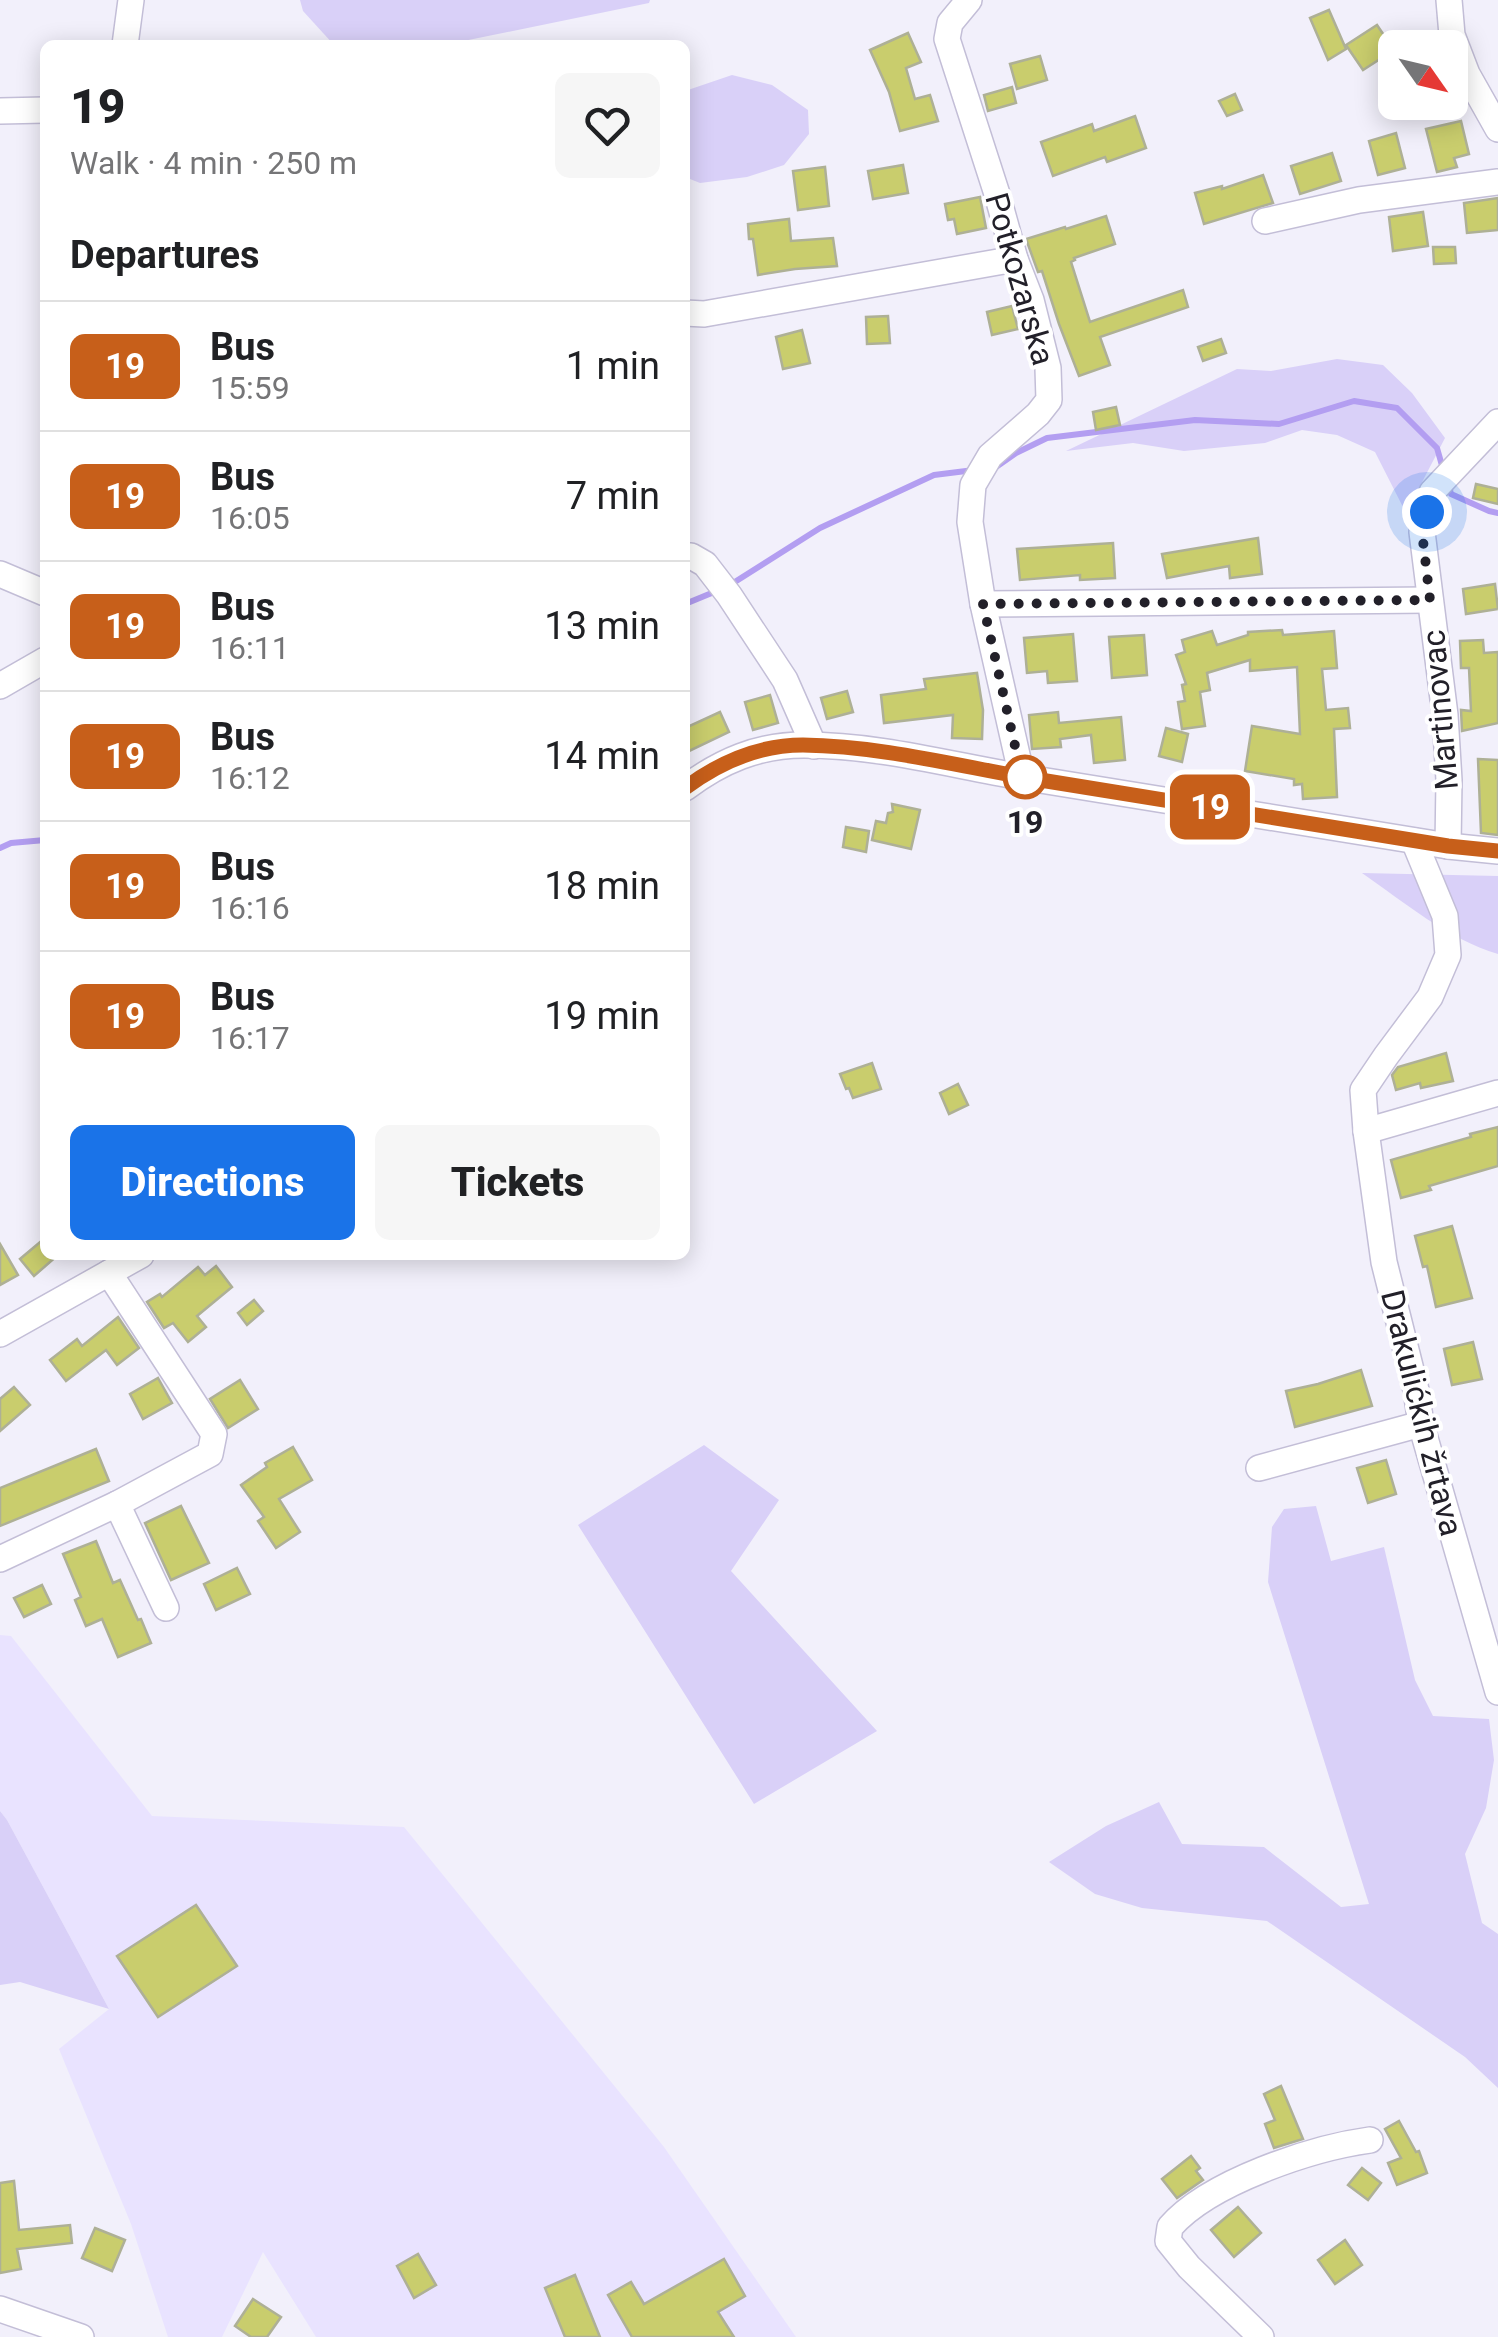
<!DOCTYPE html>
<meta charset="utf-8">
<style>
:root{--surface:#fff;--page:#f6f6f6;--text:#202124;--muted:#757577;--line:#e0e0e0;--accent:#1a73e8}
body{margin:0;font-family:Roboto,sans-serif;background:var(--page);color:var(--text);height:100vh;display:flex;flex-direction:column;font-size:38px;white-space:nowrap}
*{box-sizing:border-box;margin:0}
p{font-size:32px;color:var(--muted)}
.icon{flex:none;width:55px;height:55px;fill:none;stroke:currentColor;stroke-width:2;stroke-linecap:round;stroke-linejoin:round}
.map{position:relative;flex:1;overflow:hidden}
.sheet{position:absolute;left:40px;top:40px;width:650px;height:1220px;display:flex;flex-direction:column;background:var(--surface);border-radius:15px;box-shadow:0 5px 25px #0003}
.sheet>*{flex:none}
.badge{padding:0 20px;border-radius:15px;font-size:35px;line-height:65px}
.needle{width:65px;rotate:124deg}
.controls{position:absolute;left:1378px;top:30px;display:grid;gap:20px}
.controls a{display:grid;place-items:center;width:90px;height:90px;border-radius:15px;background:var(--surface);box-shadow:0 5px 25px #0003;font-size:50px}
.you{position:absolute;width:50px;height:50px;margin:-25px;border:8px solid #fff;border-radius:50%;background:#1a73e8;box-shadow:0 0 0 15px #1a73e833}
.map>.badge{position:absolute;translate:-50% -50%;box-shadow:0 0 0 5px #fff}
h2{padding:0 30px;font-size:38px;line-height:90px}
.round{display:grid;place-items:center;flex:none;width:105px;height:105px;border-radius:15px;background:var(--page)}
.head{display:flex;align-items:center;justify-content:space-between;height:170px;padding:0 30px}
h1{font-size:48px;font-weight:800;line-height:75px}
.action{display:flex;gap:20px;margin-top:auto;padding:20px 30px}
.action a{flex:1;height:115px;border-radius:15px;background:var(--accent);color:#fff;font-size:40px;font-weight:800;line-height:115px;text-align:center}
.action a+a{background:var(--page);color:var(--text)}
ul{padding:0;list-style:none}
li{display:flex;align-items:center;gap:30px;height:130px;padding:0 30px;border-top:2px solid var(--line)}
li div{flex:1}
li b{display:block;font-size:38px}
li em{font-style:normal}
li .badge{min-width:110px;font-weight:700;text-align:center}
.map>svg:first-child{display:block}
.built{fill:#e9e3ff}
.green{fill:#d9d0f8}
.lines{fill:none;stroke-linecap:round;stroke-linejoin:round}
.stream{stroke:#b39ef1;stroke-width:6}
.building{fill:#c9cd6d;stroke:#aeb096;stroke-width:2.5}
.minor-casing{stroke:#c3bed7;stroke-width:28}
.minor{stroke:#fff;stroke-width:25}
.line-casing{stroke:#fff;stroke-width:22}
.line{stroke:#c75f1a;stroke-width:15}
.walk{stroke:#222029;stroke-width:10;stroke-dasharray:0 18}
.stop-dot{fill:#fff;stroke:#c75f1a;stroke-width:5}
.labels{text-anchor:middle;dominant-baseline:central;stroke-width:8;stroke-linejoin:round;paint-order:stroke}
.street-label{font-size:32px;fill:#222029;stroke:#fff}
.stop-label{font-size:32px;font-weight:bold;fill:#222029;stroke:#fff}
</style>
<div class="map">
<svg width="1498" height="2337" viewBox="0 0 1498 2337">
<rect width="100%" height="100%" fill="#f2f0fb"/>
<!-- built -->
<path class="built" d="M 0,1635 L 11,1636 L 152,1816 L 404,1827 L 664,2147 L 796,2337 L 316,2337 L 263,2252 L 222,2337 L 168,2337 L 131,2224 L 59,2049 L 109,2009 L 7,1820 L 0,1811 Z"/>
<!-- green -->
<g class="green">
<path d="M 300,0 L 650,0 L 649,3 L 444,45 L 334,45 L 303,11 Z"/>
<path d="M 732,75 L 772,85 L 808,110 L 809,134 L 784,165 L 747,177 L 700,183 L 685,177 L 685,91 Z"/>
<path d="M 1337,359 L 1383,365 L 1412,393 L 1445,438 L 1406,513 L 1375,452 L 1337,435 L 1302,430 L 1265,443 L 1184,451 L 1133,443 L 1066,451 L 1237,369 L 1271,371 Z"/>
<path d="M 1362,873 L 1498,876 L 1498,954 C 1448,939 1405,903 1362,873 Z"/>
<path d="M 704,1445 L 779,1500 L 731,1571 L 877,1731 L 754,1804 L 578,1525 Z"/>
<path d="M 1316,1506 L 1331,1561 L 1384,1547 L 1415,1680 L 1433,1716 L 1489,1719 L 1494,1760 L 1486,1808 L 1465,1854 L 1482,1923 L 1498,1934 L 1498,2088 L 1465,2057 L 1267,1921 L 1142,1908 L 1095,1894 L 1049,1862 L 1106,1826 L 1159,1802 L 1182,1844 L 1264,1847 L 1341,1907 L 1369,1904 L 1268,1582 L 1272,1527 L 1284,1509 Z"/>
<path d="M 0,1811 L 7,1820 L 109,2009 L 20,1982 L 0,1985 Z"/>
</g>
<g class="lines">
<!-- stream -->
<g class="stream">
<path d="M 996,467 L 1016,453 L 1047,438 L 1195,420 L 1279,424 L 1354,401 L 1397,408 L 1437,448 L 1443,469"/>
<path d="M 1449,486 L 1451,494 L 1489,511 L 1498,513"/>
<path d="M 730,585 L 820,528 L 934,475 L 974,470"/>
<path d="M 685,604 L 719,590"/>
<path d="M 0,848 L 11,843 L 45,840"/>
</g>
</g>
<!-- building -->
<g class="building">
<path d="M 1329,10 L 1346,49 L 1328,60 L 1310,18 Z"/>
<path d="M 1377,25 L 1394,50 L 1363,70 L 1346,45 Z"/>
<path d="M 908,33 L 921,62 L 906,68 L 915,99 L 930,95 L 938,121 L 900,131 L 889,92 L 870,50 Z"/>
<path d="M 1040,56 L 1047,80 L 1017,89 L 1010,64 Z"/>
<path d="M 1012,87 L 1016,103 L 988,111 L 984,95 Z"/>
<path d="M 1235,94 L 1242,110 L 1227,116 L 1219,101 Z"/>
<path d="M 1135,116 L 1146,148 L 1107,162 L 1105,157 L 1053,176 L 1041,142 L 1092,124 L 1094,131 Z"/>
<path d="M 1461,121 L 1469,154 L 1454,158 L 1457,167 L 1437,172 L 1426,129 Z"/>
<path d="M 1396,133 L 1405,168 L 1378,175 L 1369,141 Z"/>
<path d="M 1332,153 L 1341,181 L 1300,194 L 1291,166 Z"/>
<path d="M 903,165 L 908,193 L 873,199 L 868,171 Z"/>
<path d="M 825,167 L 829,206 L 798,210 L 793,171 Z"/>
<path d="M 1263,175 L 1273,203 L 1204,224 L 1195,193 L 1222,186 L 1222,189 Z"/>
<path d="M 980,197 L 986,228 L 957,234 L 954,219 L 948,220 L 945,204 Z"/>
<path d="M 1498,198 L 1498,230 L 1467,233 L 1464,203 Z"/>
<path d="M 1423,212 L 1428,246 L 1393,251 L 1389,217 Z"/>
<path d="M 1106,216 L 1115,244 L 1074,258 L 1075,260 L 1071,262 L 1090,322 L 1183,290 L 1188,307 L 1100,337 L 1110,365 L 1079,376 L 1059,324 L 1042,271 L 1038,272 L 1026,239 L 1065,227 L 1066,229 Z"/>
<path d="M 789,219 L 791,241 L 833,238 L 837,266 L 795,269 L 758,275 L 753,239 L 749,239 L 748,224 Z"/>
<path d="M 1433,247 L 1455,247 L 1456,263 L 1434,264 Z"/>
<path d="M 1012,306 L 1018,329 L 992,335 L 987,312 Z"/>
<path d="M 888,316 L 890,343 L 867,344 L 866,317 Z"/>
<path d="M 802,330 L 810,363 L 783,369 L 776,337 Z"/>
<path d="M 1221,339 L 1226,353 L 1203,361 L 1198,347 Z"/>
<path d="M 1116,407 L 1120,425 L 1096,430 L 1093,412 Z"/>
<path d="M 1476,484 L 1498,489 L 1498,504 L 1473,498 Z"/>
<path d="M 1258,538 L 1262,574 L 1230,578 L 1229,566 L 1167,578 L 1162,554 Z"/>
<path d="M 1113,543 L 1115,578 L 1080,580 L 1080,575 L 1020,580 L 1017,549 Z"/>
<path d="M 1495,584 L 1498,609 L 1466,614 L 1463,589 Z"/>
<path d="M 1282,630 L 1283,635 L 1334,631 L 1337,668 L 1322,669 L 1326,710 L 1348,708 L 1350,728 L 1334,729 L 1337,797 L 1303,799 L 1302,784 L 1294,785 L 1294,779 L 1245,771 L 1252,726 L 1300,734 L 1297,667 L 1250,671 L 1250,660 L 1207,673 L 1210,690 L 1200,692 L 1205,726 L 1182,729 L 1178,702 L 1185,701 L 1182,685 L 1186,684 L 1176,655 L 1185,652 L 1182,640 L 1212,631 L 1217,645 L 1248,635 L 1248,632 Z"/>
<path d="M 1073,634 L 1077,681 L 1048,683 L 1047,671 L 1027,673 L 1024,638 Z"/>
<path d="M 1144,635 L 1147,675 L 1112,678 L 1109,637 Z"/>
<path d="M 1483,640 L 1484,653 L 1498,652 L 1498,723 L 1462,731 L 1461,710 L 1471,711 L 1469,668 L 1461,668 L 1460,641 Z"/>
<path d="M 977,673 L 983,710 L 982,739 L 952,738 L 953,715 L 884,723 L 881,695 L 926,689 L 924,679 Z"/>
<path d="M 847,691 L 853,712 L 827,719 L 821,698 Z"/>
<path d="M 770,695 L 778,723 L 753,730 L 745,702 Z"/>
<path d="M 720,712 L 729,732 L 685,753 L 685,728 Z"/>
<path d="M 1058,712 L 1059,723 L 1121,717 L 1125,760 L 1094,763 L 1091,735 L 1060,739 L 1061,747 L 1032,749 L 1029,715 Z"/>
<path d="M 1166,728 L 1188,734 L 1182,762 L 1159,756 Z"/>
<path d="M 1478,759 L 1498,760 L 1498,835 L 1481,833 Z"/>
<path d="M 892,804 L 920,810 L 911,849 L 872,840 L 876,821 L 886,823 L 888,813 L 893,812 Z"/>
<path d="M 846,827 L 869,831 L 866,852 L 843,847 Z"/>
<path d="M 1446,1053 L 1453,1081 L 1421,1088 L 1420,1083 L 1396,1090 L 1392,1075 L 1398,1067 Z"/>
<path d="M 872,1063 L 881,1089 L 853,1098 L 849,1088 L 846,1089 L 840,1074 Z"/>
<path d="M 958,1084 L 968,1105 L 949,1114 L 940,1093 Z"/>
<path d="M 1498,1127 L 1498,1166 L 1429,1186 L 1431,1190 L 1401,1198 L 1391,1160 L 1471,1137 L 1470,1134 Z"/>
<path d="M 1452,1226 L 1472,1298 L 1436,1307 L 1427,1266 L 1423,1267 L 1415,1236 Z"/>
<path d="M 45,1238 L 45,1255 L 58,1255 L 34,1276 L 20,1259 Z"/>
<path d="M 0,1244 L 18,1275 L 0,1285 Z"/>
<path d="M 216,1266 L 232,1287 L 197,1316 L 206,1327 L 188,1342 L 173,1323 L 164,1328 L 147,1302 L 160,1294 L 162,1297 L 198,1267 L 205,1275 Z"/>
<path d="M 254,1300 L 263,1311 L 247,1325 L 238,1313 Z"/>
<path d="M 118,1317 L 139,1348 L 117,1365 L 106,1350 L 66,1381 L 50,1360 L 77,1339 L 82,1346 Z"/>
<path d="M 1473,1342 L 1482,1379 L 1452,1385 L 1444,1349 Z"/>
<path d="M 1361,1370 L 1372,1406 L 1295,1427 L 1286,1391 L 1318,1384 Z"/>
<path d="M 158,1378 L 172,1403 L 143,1419 L 130,1394 Z"/>
<path d="M 240,1380 L 258,1409 L 228,1428 L 210,1399 Z"/>
<path d="M 14,1387 L 30,1405 L 0,1431 L 0,1399 Z"/>
<path d="M 293,1447 L 312,1480 L 279,1499 L 300,1532 L 276,1548 L 258,1521 L 264,1517 L 241,1485 L 267,1467 L 265,1463 Z"/>
<path d="M 96,1449 L 109,1481 L 0,1526 L 0,1488 Z"/>
<path d="M 1386,1460 L 1396,1494 L 1368,1503 L 1357,1468 Z"/>
<path d="M 181,1506 L 209,1563 L 171,1580 L 145,1523 Z"/>
<path d="M 96,1541 L 113,1583 L 120,1580 L 138,1620 L 141,1619 L 151,1643 L 118,1657 L 102,1619 L 86,1626 L 75,1600 L 81,1597 L 63,1554 Z"/>
<path d="M 237,1568 L 250,1594 L 216,1610 L 204,1584 Z"/>
<path d="M 42,1585 L 51,1604 L 24,1617 L 14,1598 Z"/>
<path d="M 196,1905 L 237,1966 L 158,2017 L 117,1956 Z"/>
<path d="M 1281,2086 L 1303,2139 L 1274,2148 L 1265,2124 L 1275,2120 L 1264,2094 Z"/>
<path d="M 1399,2121 L 1416,2152 L 1419,2151 L 1427,2173 L 1397,2185 L 1388,2163 L 1401,2158 L 1385,2129 Z"/>
<path d="M 1191,2156 L 1200,2168 L 1196,2171 L 1203,2180 L 1177,2198 L 1162,2179 Z"/>
<path d="M 1362,2168 L 1381,2183 L 1368,2200 L 1348,2185 Z"/>
<path d="M 14,2181 L 19,2230 L 70,2225 L 72,2243 L 17,2249 L 21,2269 L 0,2273 L 0,2183 Z"/>
<path d="M 1238,2207 L 1261,2233 L 1234,2257 L 1211,2230 Z"/>
<path d="M 95,2228 L 125,2240 L 112,2271 L 82,2258 Z"/>
<path d="M 1345,2240 L 1362,2265 L 1335,2284 L 1318,2260 Z"/>
<path d="M 418,2254 L 436,2285 L 414,2298 L 397,2266 Z"/>
<path d="M 724,2259 L 745,2296 L 718,2312 L 734,2337 L 632,2337 L 608,2295 L 631,2282 L 644,2304 Z"/>
<path d="M 575,2275 L 600,2337 L 565,2337 L 545,2288 Z"/>
<path d="M 253,2299 L 281,2317 L 267,2337 L 251,2337 L 235,2326 Z"/>
</g>
<g class="lines">
<defs>
<g id="minor">
<path d="M 969,0 L 950,23 L 947,39 L 997,194 L 1015,259 L 1031,300 L 1048,368 L 1049,400 L 1038,414 L 990,456 L 973,485 L 970,522 L 983,604 L 1022,777"/>
<path d="M 1449,0 L 1452,35 L 1467,74 L 1498,129"/>
<path d="M 125,45 L 131,0"/>
<path d="M 0,111 L 45,110"/>
<path d="M 1265,221 L 1359,200 L 1498,182"/>
<path d="M 685,313 L 704,314 L 1015,259"/>
<path d="M 685,556 L 691,556 L 705,564 L 729,595 L 785,680 L 814,746"/>
<path d="M 0,574 L 45,593"/>
<path d="M 983,604 L 1430,600"/>
<path d="M 0,686 L 45,660"/>
<path d="M 685,788 C 721,761 758,745 804,745 C 880,745 954,766 1028,778 C 1168,801 1308,823 1448,846 L 1498,851"/>
<path d="M 1414,841 L 1445,916 L 1448,955 L 1430,997 L 1386,1056 L 1363,1090 L 1366,1131 L 1384,1262 L 1416,1390 L 1421,1424 L 1498,1692"/>
<path d="M 1448,846 L 1449,780 L 1445,715 L 1422,532 L 1432,492 L 1498,422"/>
<path d="M 1366,1131 L 1498,1093"/>
<path d="M 0,1334 L 141,1255"/>
<path d="M 1259,1468 L 1421,1424"/>
<path d="M 117,1504 L 166,1608"/>
<path d="M 0,1559 L 117,1504 L 210,1454 L 214,1434 L 109,1273"/>
<path d="M 0,2309 L 81,2337"/>
<path d="M 1261,2337 L 1189,2267 L 1168,2241 L 1170,2227 C 1209,2182 1312,2148 1370,2140"/>
</g>
</defs>
<!-- minor casing -->
<use href="#minor" class="minor-casing"/>
<!-- minor -->
<use href="#minor" class="minor"/>
</g>
<g class="lines">
<defs>
<path id="line" d="M 685,788 C 720,762 758,745 803,745 C 880,746 954,765 1028,778 C 1168,801 1308,824 1448,846 L 1498,851"/>
</defs>
<!-- line casing -->
<use href="#line" class="line-casing"/>
<!-- line -->
<use href="#line" class="line"/>
<!-- walk -->
<path class="walk" d="M 1025,777 L 1022,777 L 983,604 L 1430,600 L 1422,532 L 1427,512"/>
</g>
<!-- markers -->
<circle class="stop-dot" cx="1025" cy="777" r="20"/>
<g class="labels">
<!-- street labels -->
<g class="street-label">
<text transform="translate(1020 279) rotate(74)">Potkozarska</text>
<text transform="translate(1440 710) rotate(-95)">Martinovac</text>
<text transform="translate(1422 1413) rotate(76)">Drakulićkih žrtava</text>
</g>
<!-- stop labels -->
<g class="stop-label">
<text x="1025" y="822">19</text>
</g>
</g>
</svg>
<div class="controls">
<a><svg class="needle" viewBox="-14 -14 28 28"><path d="M0-13l5 13h-10z" fill="#e53935"/><path d="M0 13l5-13h-10z" fill="#757577"/></svg></a>
</div>
<div class="you" style="left:1427px;top:512px"></div>
<b class="badge" style="left:1210px;top:807px;background:#c75f1a;color:#fff">19</b>
<section class="sheet">
<div class="head"><div><h1>19</h1><p>Walk · 4 min · 250 m</p></div><a class="round"><svg class="icon" aria-label="heart" viewBox="0 0 24 24"><path d="M12 20l-8-8c-3-5 5-10 8-4 3-6 11-1 8 4z"/></svg></a></div>
<h2>Departures</h2>
<ul>
<li><span class="badge" style="background:#c75f1a;color:#fff">19</span><div><b>Bus</b><p>15:59</p></div><em>1 min</em></li>
<li><span class="badge" style="background:#c75f1a;color:#fff">19</span><div><b>Bus</b><p>16:05</p></div><em>7 min</em></li>
<li><span class="badge" style="background:#c75f1a;color:#fff">19</span><div><b>Bus</b><p>16:11</p></div><em>13 min</em></li>
<li><span class="badge" style="background:#c75f1a;color:#fff">19</span><div><b>Bus</b><p>16:12</p></div><em>14 min</em></li>
<li><span class="badge" style="background:#c75f1a;color:#fff">19</span><div><b>Bus</b><p>16:16</p></div><em>18 min</em></li>
<li><span class="badge" style="background:#c75f1a;color:#fff">19</span><div><b>Bus</b><p>16:17</p></div><em>19 min</em></li>
</ul>
<div class="action"><a>Directions</a><a>Tickets</a></div>
</section>
</div>
